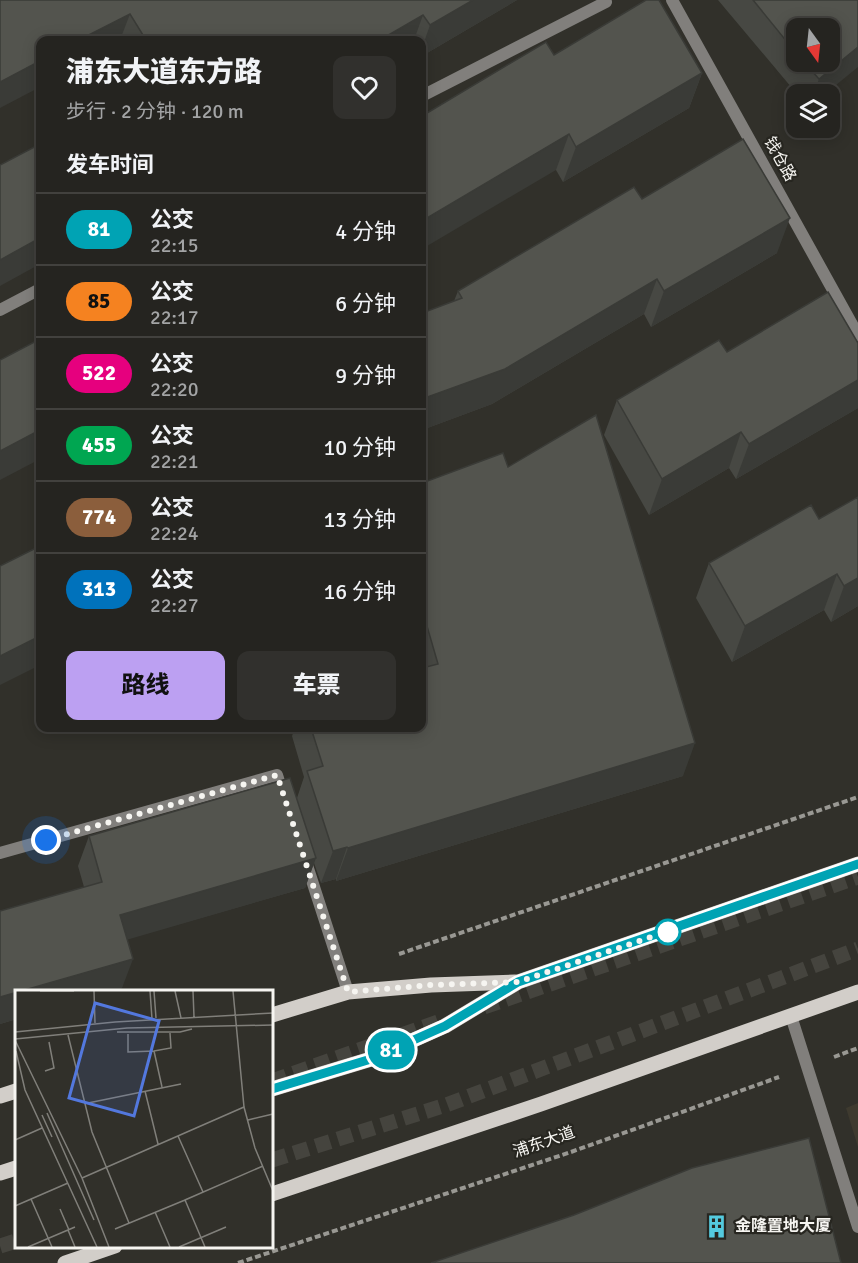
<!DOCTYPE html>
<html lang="zh">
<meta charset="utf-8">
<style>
:root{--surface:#252420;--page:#31302d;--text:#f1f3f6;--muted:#a3a4a5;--line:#42413e;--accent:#bca0f2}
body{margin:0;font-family:Signika,"Noto Sans SC",sans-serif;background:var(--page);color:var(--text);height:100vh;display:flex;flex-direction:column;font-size:22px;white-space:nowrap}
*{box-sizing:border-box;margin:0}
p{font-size:20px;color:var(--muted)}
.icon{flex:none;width:33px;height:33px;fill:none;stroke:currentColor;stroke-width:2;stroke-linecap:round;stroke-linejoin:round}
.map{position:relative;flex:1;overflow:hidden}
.sheet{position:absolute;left:36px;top:36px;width:390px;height:696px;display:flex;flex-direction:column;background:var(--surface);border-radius:12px;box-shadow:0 3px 15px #0003,0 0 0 2px var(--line)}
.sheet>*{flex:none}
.badge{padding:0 12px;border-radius:20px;font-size:21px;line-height:39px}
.needle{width:39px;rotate:165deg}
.fabs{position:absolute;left:786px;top:18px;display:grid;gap:12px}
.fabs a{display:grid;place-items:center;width:54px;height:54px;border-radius:12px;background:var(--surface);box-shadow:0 3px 15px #0003,0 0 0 2px var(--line);font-size:30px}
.you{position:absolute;width:30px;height:30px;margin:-15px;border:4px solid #fff;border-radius:50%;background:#1a73e8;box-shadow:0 0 0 9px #1a73e833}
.map>.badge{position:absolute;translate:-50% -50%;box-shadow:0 0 0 3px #fff}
h2{padding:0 30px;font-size:22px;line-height:54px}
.round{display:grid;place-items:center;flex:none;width:63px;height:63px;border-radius:12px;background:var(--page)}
.headline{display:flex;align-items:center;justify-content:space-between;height:102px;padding:0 30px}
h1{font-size:28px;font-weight:800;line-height:45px}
.primary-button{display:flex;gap:12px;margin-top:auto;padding:12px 30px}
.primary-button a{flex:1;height:69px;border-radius:12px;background:var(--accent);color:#111;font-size:24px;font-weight:800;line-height:69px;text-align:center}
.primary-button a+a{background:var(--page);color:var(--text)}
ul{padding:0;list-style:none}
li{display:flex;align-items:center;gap:18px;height:72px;padding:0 30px;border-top:2px solid var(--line)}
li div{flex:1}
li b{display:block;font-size:22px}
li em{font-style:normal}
li .badge{min-width:66px;font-weight:700;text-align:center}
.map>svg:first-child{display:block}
.built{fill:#3e3a2f}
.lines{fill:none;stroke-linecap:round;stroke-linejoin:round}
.primary-tunnel{stroke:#45443e;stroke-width:15;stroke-dasharray:15 8;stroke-linecap:butt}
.path{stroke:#999893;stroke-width:4;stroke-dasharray:6 3;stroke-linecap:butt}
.lane{stroke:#817f7c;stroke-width:12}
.street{stroke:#817f7c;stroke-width:12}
.primary{stroke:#d2cec9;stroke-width:15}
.wall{fill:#474843;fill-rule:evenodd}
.shaded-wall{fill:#3a3b37}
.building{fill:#53544e;stroke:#3a3b37;stroke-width:1.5}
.line-casing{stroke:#fff;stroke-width:14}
.line{stroke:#00a3b4;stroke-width:9}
.walk{stroke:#f6f5f1;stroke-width:6;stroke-dasharray:0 10.8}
.stop-dot{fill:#fff;stroke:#00a3b4;stroke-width:3}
.labels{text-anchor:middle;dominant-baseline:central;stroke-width:4.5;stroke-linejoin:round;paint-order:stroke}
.street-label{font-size:16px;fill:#f6f5f1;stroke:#272620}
.poi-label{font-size:16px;font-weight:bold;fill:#f6f5f1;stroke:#272620;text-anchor:start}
.inset-road{fill:none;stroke:#807f7a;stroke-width:1.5}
.view{fill:#5378de;fill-opacity:0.15;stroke:#5378de;stroke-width:3}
.inset-edge{fill:none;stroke:#f6f5f1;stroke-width:3}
</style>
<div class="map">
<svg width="858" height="1263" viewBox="0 0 858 1263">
<rect width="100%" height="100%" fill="#31302a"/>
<!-- built -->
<path class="built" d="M 858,1103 L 858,1147 L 846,1108 Z"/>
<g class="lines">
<!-- primary-tunnel -->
<g class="primary-tunnel">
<path d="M 484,1007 L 858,877"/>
<path d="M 272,1081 L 438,1022"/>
<path d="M 272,1160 L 446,1105 L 858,949"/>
<path d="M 0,1246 L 16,1241"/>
</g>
<!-- path -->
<g class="path">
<path d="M 399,954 L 858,797"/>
<path d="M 834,1057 L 858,1048"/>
<path d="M 238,1263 L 571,1152 L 779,1077"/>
</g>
<!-- lane -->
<g class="lane">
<path d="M 422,96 L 606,2"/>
<path d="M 0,310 L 40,289"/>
<path d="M 0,853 L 277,775 L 283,794"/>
<path d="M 305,859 L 348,992"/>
<path d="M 791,1016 L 858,1227"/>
</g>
<!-- street -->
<path class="street" d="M 672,0 L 858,335"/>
<!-- primary -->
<g class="primary">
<path d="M 272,1015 L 348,992 L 431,985 L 515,982"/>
<path d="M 272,1089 L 371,1059 L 445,1026 L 518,982 L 858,864"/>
<path d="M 0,1096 L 16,1091"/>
<path d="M 0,1173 L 16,1168"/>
<path d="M 272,1194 L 541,1104 L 858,992"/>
<path d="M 65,1263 L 115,1246"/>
</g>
</g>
<!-- wall -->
<g class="wall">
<path d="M 0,0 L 517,0 L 422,56 L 422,40 L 40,40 Z"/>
<path d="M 718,0 L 858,0 L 825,94 L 797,94 ZM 796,28 L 830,62 L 796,62 Z"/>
<path d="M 554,55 L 702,73 L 689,108 L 563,182 L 556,170 Z"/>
<path d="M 642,199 L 777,253 L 651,327 L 644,314 L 492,404 L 422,430 L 422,313 L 454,301 L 458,291 Z"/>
<path d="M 858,343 L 858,408 L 736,479 L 729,468 L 649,515 L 604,435 L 617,400 L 727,352 Z"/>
<path d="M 508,467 L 683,776 L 336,881 L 336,879 L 321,883 L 314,863 L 305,888 L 127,939 L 122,988 L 0,1024 L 0,911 L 84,887 L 78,866 L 89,836 L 297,798 L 304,777 L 292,736 L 295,728 L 422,728 L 422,483 Z"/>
<path d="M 858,497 L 858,606 L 831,622 L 824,610 L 732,662 L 696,598 L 709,563 L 819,519 Z"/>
</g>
<!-- shaded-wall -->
<g class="shaded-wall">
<path d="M 473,0 L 517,0 L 422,56 L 422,48 L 430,25 Z"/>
<path d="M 130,14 L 120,40 L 79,40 Z"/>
<path d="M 423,15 L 414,40 L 380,40 Z"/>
<path d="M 858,47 L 858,67 L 825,94 L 813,94 L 819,79 Z"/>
<path d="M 40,61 L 40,87 L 0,108 L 0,82 Z"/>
<path d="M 702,73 L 689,108 L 563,182 L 576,147 Z"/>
<path d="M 569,134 L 556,170 L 422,249 L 422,221 Z"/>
<path d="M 790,218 L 777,253 L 651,327 L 664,291 Z"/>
<path d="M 40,238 L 40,264 L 0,286 L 0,260 Z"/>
<path d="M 657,279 L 644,314 L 492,404 L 422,430 L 422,399 Z"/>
<path d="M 858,380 L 858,408 L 736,479 L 749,444 Z"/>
<path d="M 40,430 L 40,459 L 0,480 L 0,451 Z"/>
<path d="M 741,432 L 729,468 L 649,515 L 662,479 Z"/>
<path d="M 837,574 L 824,610 L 732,662 L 745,626 Z"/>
<path d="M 858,578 L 858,606 L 831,622 L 844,586 Z"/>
<path d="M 40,636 L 40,665 L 0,685 L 0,656 Z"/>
<path d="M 695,743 L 683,776 L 336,881 L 348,848 Z"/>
<path d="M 347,847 L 336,879 L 321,883 L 333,851 Z"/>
<path d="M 316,858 L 305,888 L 109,945 L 120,915 Z"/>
<path d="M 133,959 L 122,988 L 111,992 L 19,992 Z"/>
<path d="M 16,992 L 16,1019 L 0,1024 L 0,997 Z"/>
</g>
<!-- building -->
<g class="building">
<path d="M 0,0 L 473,0 L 430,25 L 423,15 L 380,40 L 146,40 L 130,14 L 79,40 L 40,40 L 40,61 L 0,82 Z"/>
<path d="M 646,0 L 659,0 L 702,73 L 576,147 L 569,134 L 422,221 L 422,116 L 546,42 L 554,55 Z"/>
<path d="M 753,0 L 858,0 L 858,47 L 819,79 L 804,62 L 830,62 L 830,28 L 796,28 L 796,53 Z"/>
<path d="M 743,139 L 790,218 L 664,291 L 657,279 L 505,369 L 422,399 L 422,313 L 462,298 L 458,291 L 634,187 L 642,199 Z"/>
<path d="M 40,144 L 40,238 L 0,260 L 0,165 Z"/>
<path d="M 828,292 L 858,343 L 858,380 L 749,444 L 741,432 L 662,479 L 617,400 L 719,340 L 727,352 Z"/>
<path d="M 40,339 L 40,430 L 0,451 L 0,360 Z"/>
<path d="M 596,415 L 695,743 L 348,848 L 347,847 L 333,851 L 307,771 L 323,766 L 311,728 L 422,728 L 422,668 L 438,664 L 422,609 L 422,483 L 503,453 L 508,467 Z"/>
<path d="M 858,497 L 858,578 L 844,586 L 837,574 L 745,626 L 709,563 L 811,505 L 819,519 Z"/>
<path d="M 40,546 L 40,636 L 0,656 L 0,566 Z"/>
<path d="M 290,778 L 316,858 L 120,915 L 133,959 L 0,997 L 0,911 L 102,882 L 89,836 Z"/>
<path d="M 809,1138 L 841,1263 L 431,1263 L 574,1215 L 692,1168 Z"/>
</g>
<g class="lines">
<defs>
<path id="line" d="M 272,1089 L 371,1059 L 445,1026 L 518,982 L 858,864"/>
</defs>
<!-- line casing -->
<use href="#line" class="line-casing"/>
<!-- line -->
<use href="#line" class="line"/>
<!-- walk -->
<path class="walk" d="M 46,840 L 277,775 L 348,992 L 431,985 L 518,982 L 672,930 L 668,932"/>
</g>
<!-- icons -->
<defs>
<symbol id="building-bare" viewBox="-9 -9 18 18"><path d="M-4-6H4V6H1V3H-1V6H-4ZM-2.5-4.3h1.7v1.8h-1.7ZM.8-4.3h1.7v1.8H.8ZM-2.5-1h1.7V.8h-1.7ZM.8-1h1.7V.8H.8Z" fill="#54cade" stroke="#272620" stroke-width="2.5" paint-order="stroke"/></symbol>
</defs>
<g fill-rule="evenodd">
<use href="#building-bare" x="700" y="1210" width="33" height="33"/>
</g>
<!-- markers -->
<circle class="stop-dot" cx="668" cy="932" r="12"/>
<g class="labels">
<!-- street labels -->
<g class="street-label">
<text transform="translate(780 159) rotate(61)">钱仓路</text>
<text transform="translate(544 1142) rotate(-19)">浦东大道</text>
</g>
<!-- poi labels -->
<g class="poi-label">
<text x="735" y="1226">金隆置地大厦</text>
</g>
</g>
<!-- overview -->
<g transform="translate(15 990)">
<rect width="258" height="258" fill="#31302a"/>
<path class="inset-road" d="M 25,1 L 59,1M 79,1 L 80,33M 135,1 L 137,29M 139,1 L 141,28M 160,1 L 166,28M 178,1 L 179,27M 218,1 L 229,117 L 240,158 L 258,201M 0,42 L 100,32 L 258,23M 102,42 L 165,42 L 177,39M 113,44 L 113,62 L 139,61 L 156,58 L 155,43M 53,45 L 77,142 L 114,233M 0,49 L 112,38 L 258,35M 0,50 L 67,188 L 94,257M 1,61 L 10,100 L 82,257M 139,61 L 147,97M 30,81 L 39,78 L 34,52M 130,101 L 143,154M 73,113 L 166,94M 32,123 L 79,230M 27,125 L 37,147M 233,130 L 258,124M 163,146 L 188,202M 0,150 L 27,138M 67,188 L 229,117M 16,209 L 37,257M 0,216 L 53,193M 45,219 L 54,240M 140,222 L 155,257M 100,239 L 170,210M 53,240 L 60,257M 13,257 L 60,237M 164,257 L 211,237M 190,257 L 170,210 L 248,176"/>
<path class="view" d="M 80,13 L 144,31 L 119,126 L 54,108 Z"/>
<rect width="258" height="258" class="inset-edge"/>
</g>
</svg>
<div class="fabs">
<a><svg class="needle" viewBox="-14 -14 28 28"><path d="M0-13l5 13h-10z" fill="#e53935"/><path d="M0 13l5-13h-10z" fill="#a3a4a5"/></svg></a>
<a><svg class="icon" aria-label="layers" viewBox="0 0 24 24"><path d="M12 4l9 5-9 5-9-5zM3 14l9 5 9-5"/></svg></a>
</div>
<div class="you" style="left:46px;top:840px"></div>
<b class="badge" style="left:391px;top:1050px;background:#00a3b4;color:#fff">81</b>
<section class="sheet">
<div class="headline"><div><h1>浦东大道东方路</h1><p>步行 · 2 分钟 · 120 m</p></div><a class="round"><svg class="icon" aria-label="heart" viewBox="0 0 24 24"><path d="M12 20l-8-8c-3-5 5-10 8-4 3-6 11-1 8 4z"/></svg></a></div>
<h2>发车时间</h2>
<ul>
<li><span class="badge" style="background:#00a3b4;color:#fff">81</span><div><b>公交</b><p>22:15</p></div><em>4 分钟</em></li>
<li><span class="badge" style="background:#f58220;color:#111">85</span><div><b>公交</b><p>22:17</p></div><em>6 分钟</em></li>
<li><span class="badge" style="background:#e6007e;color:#fff">522</span><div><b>公交</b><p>22:20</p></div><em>9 分钟</em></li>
<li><span class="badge" style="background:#00a651;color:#fff">455</span><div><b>公交</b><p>22:21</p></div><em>10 分钟</em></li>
<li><span class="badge" style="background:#8b5e3c;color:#fff">774</span><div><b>公交</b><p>22:24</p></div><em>13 分钟</em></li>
<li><span class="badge" style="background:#0072bc;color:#fff">313</span><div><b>公交</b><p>22:27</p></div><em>16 分钟</em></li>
</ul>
<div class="primary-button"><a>路线</a><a>车票</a></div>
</section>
</div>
